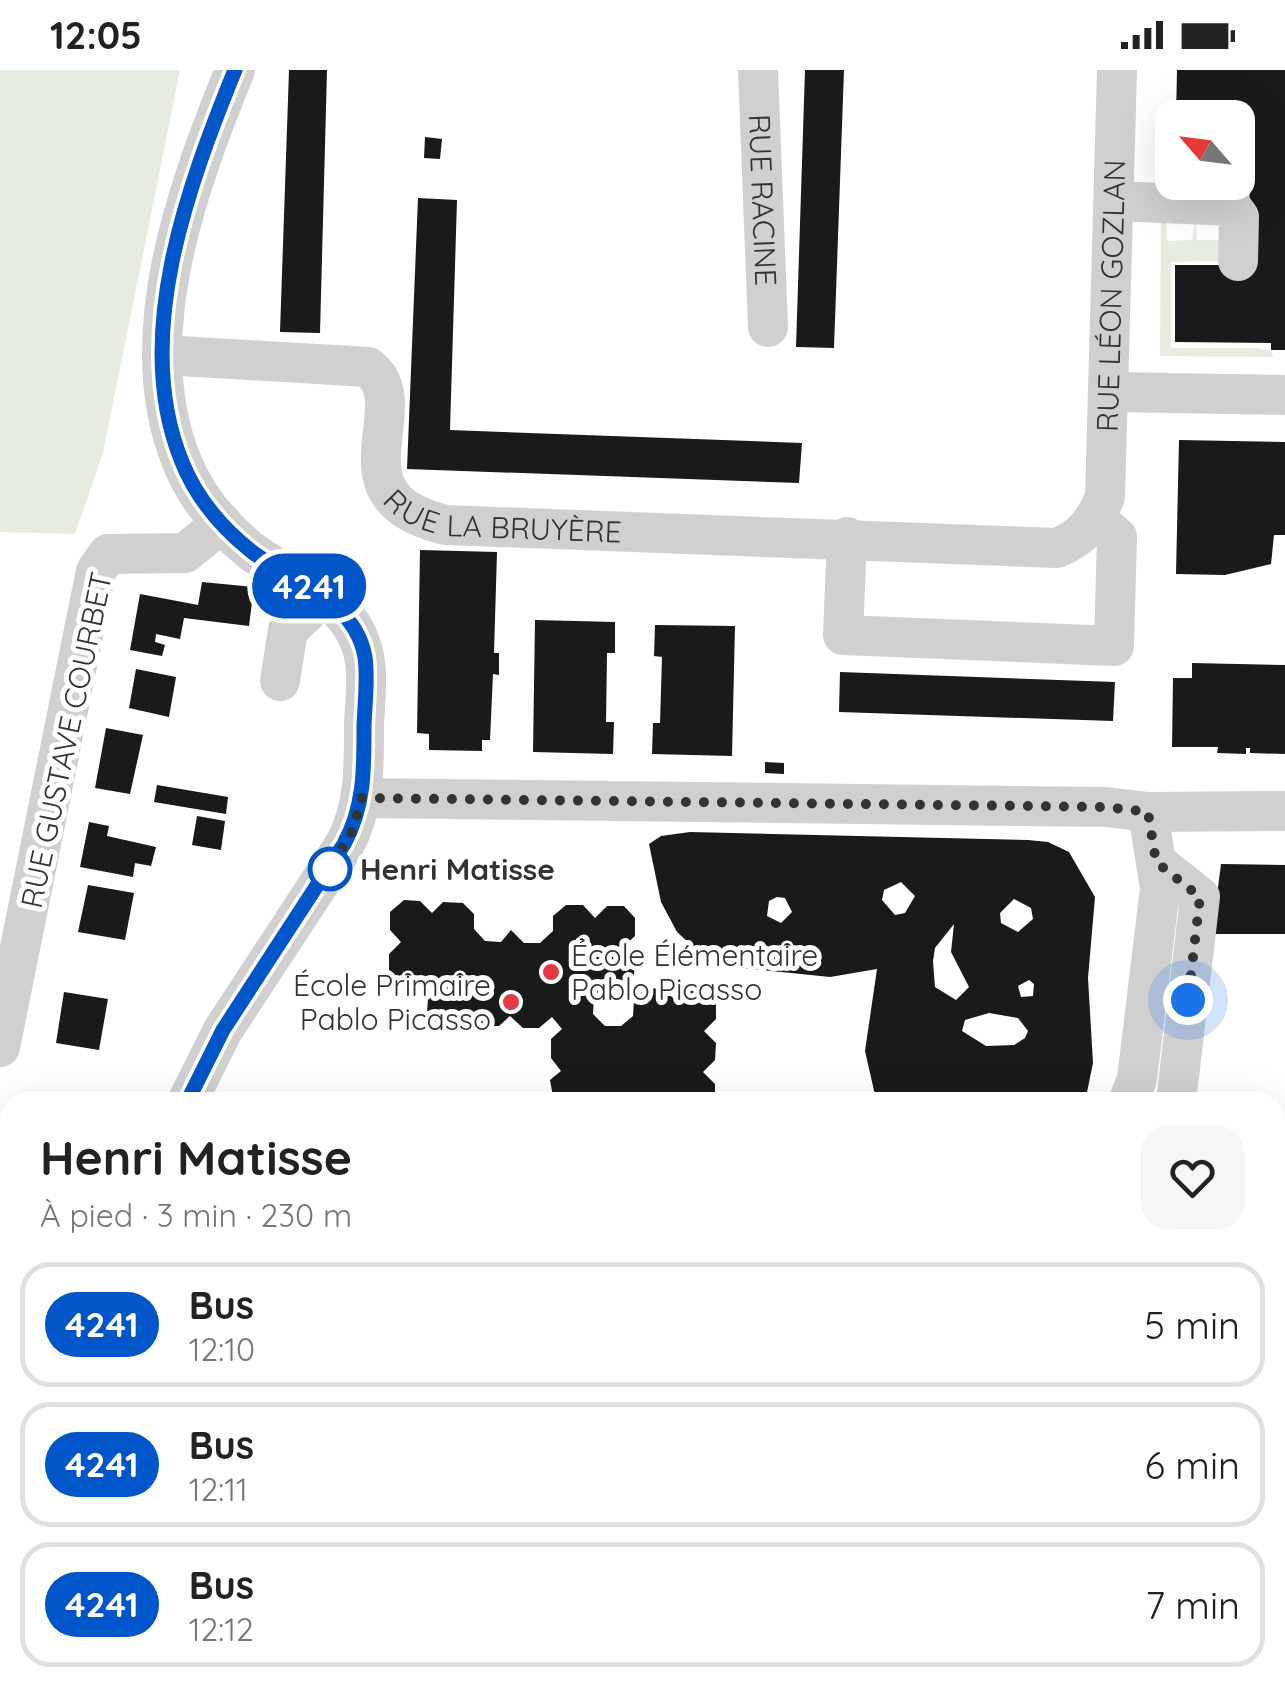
<!DOCTYPE html>
<html lang="fr">
<meta charset="utf-8">
<style>
:root{--surface:#fff;--page:#f6f6f6;--text:#222;--muted:#767676;--line:#e0e0e0}
body{margin:0;font-family:Quicksand,sans-serif;background:var(--page);color:var(--text);height:100vh;display:flex;flex-direction:column;font-size:38px;white-space:nowrap}
*{box-sizing:border-box;margin:0}
p{font-size:32px;color:var(--muted)}
.icon{flex:none;width:55px;height:55px;fill:none;stroke:currentColor;stroke-width:2;stroke-linecap:round;stroke-linejoin:round}
.map{position:relative;flex:1;overflow:hidden}
.details{position:absolute;left:0px;top:1022px;width:1285px;height:612px;display:flex;flex-direction:column;background:var(--surface);border-radius:30px 30px 0 0;box-shadow:0 10px 40px #0002}
.details>*{flex:none}
.badge{padding:0 20px;border-radius:32px;font-size:35px;line-height:65px}
.needle{width:65px;rotate:298deg}
.tools{position:absolute;left:1155px;top:30px;display:grid;gap:20px}
.tools a{display:grid;place-items:center;width:100px;height:100px;border-radius:20px;background:var(--surface);box-shadow:0 10px 40px #0002;font-size:50px}
.you{position:absolute;width:50px;height:50px;margin:-25px;border:8px solid #fff;border-radius:50%;background:#1a73e8;box-shadow:0 0 0 15px #1a73e833}
.map>.badge{position:absolute;translate:-50% -50%;box-shadow:0 0 0 5px #fff}
.round{display:grid;place-items:center;flex:none;width:105px;height:105px;border-radius:30px;background:var(--page)}
.head{display:flex;align-items:center;justify-content:space-between;height:170px;padding:0 40px}
h1{font-size:48px;font-weight:700;line-height:75px}
ul{padding:0;list-style:none}
li{display:flex;align-items:center;gap:30px;height:125px;margin:0 20px 15px;padding:0 20px;border:5px solid var(--line);border-radius:30px}
li div{flex:1}
li b{display:block;font-size:38px}
li em{font-style:normal}
li .badge{min-width:110px;font-weight:700;text-align:center}
.status{display:flex;justify-content:space-between;align-items:center;height:70px;padding:0 50px;background:var(--surface);direction:ltr}
.status svg{height:28px;fill:currentColor}
.map>svg:first-child{display:block}
.green{fill:#e6ecdf}
.building{fill:#1a1a1a;fill-rule:evenodd}
.lines{fill:none;stroke-linecap:round;stroke-linejoin:round}
.minor{stroke:#d0d0d0;stroke-width:40}
.line-casing{stroke:#fff;stroke-width:22}
.line{stroke:#0055c8;stroke-width:15}
.walk{stroke:#333;stroke-width:10;stroke-dasharray:0 18}
.stop-dot{fill:#fff;stroke:#0055c8;stroke-width:5}
.poi-dot{fill:#e63946;stroke:#fff;stroke-width:4}
.labels{text-anchor:middle;dominant-baseline:central;stroke-width:10;stroke-linejoin:round;paint-order:stroke}
.street-label{font-size:30px;fill:#333;stroke:#fff}
.stop-label{font-size:30px;font-weight:bold;fill:#333;stroke:#fff;text-anchor:start}
.poi-label{font-size:30px;fill:#333;stroke:#fff;text-anchor:start}
</style>
<div class="status"><b>12:05</b><svg viewBox="0 0 49 12"><path d="M0 12V9h3v3zM5 12V6h3v6zM10 12V3h3v9zM15 12V0h3v12zM26 1h20v11H26zM47 4h2v5h-2z"/></svg></div>
<div class="map">
<svg width="1285" height="1633" viewBox="0 0 1285 1633">
<rect width="100%" height="100%" fill="#fff"/>
<!-- green -->
<g class="green">
<path d="M 0,0 L 180,0 L 103,383 L 75,464 L 0,462 Z"/>
<path d="M 1162,41 L 1177,41 L 1166,118 L 1161,118 Z"/>
<path d="M 1238,68 L 1250,70 L 1249,142 L 1222,123 L 1222,113 L 1238,112 Z"/>
<path d="M 1161,147 L 1166,147 L 1167,171 L 1192,170 L 1196,147 L 1197,170 L 1221,170 L 1230,191 L 1171,192 L 1171,278 L 1257,278 L 1271,280 L 1273,287 L 1160,286 Z"/>
</g>
<!-- building -->
<g class="building">
<path d="M 289,0 L 327,0 L 320,263 L 280,262 Z"/>
<path d="M 805,0 L 844,0 L 834,278 L 796,277 Z"/>
<path d="M 1177,0 L 1285,0 L 1285,280 L 1271,280 L 1271,273 L 1175,272 L 1175,195 L 1249,195 L 1250,56 L 1238,56 L 1238,48 L 1176,48 Z"/>
<path d="M 425,67 L 442,69 L 440,89 L 424,88 Z"/>
<path d="M 418,128 L 457,130 L 450,360 L 802,373 L 799,413 L 407,399 Z"/>
<path d="M 1179,370 L 1285,372 L 1285,465 L 1274,465 L 1271,494 L 1225,505 L 1176,504 Z"/>
<path d="M 420,480 L 497,482 L 494,583 L 499,583 L 499,605 L 493,604 L 490,670 L 482,670 L 482,681 L 429,680 L 429,664 L 417,663 Z"/>
<path d="M 202,512 L 254,517 L 249,556 L 184,548 L 180,569 L 156,564 L 155,572 L 165,575 L 162,586 L 130,580 L 140,524 L 198,535 Z"/>
<path d="M 535,550 L 615,552 L 615,583 L 607,583 L 606,652 L 614,652 L 613,684 L 533,682 Z"/>
<path d="M 655,555 L 735,556 L 732,686 L 652,684 L 653,653 L 660,653 L 662,587 L 654,586 Z"/>
<path d="M 1192,593 L 1285,595 L 1285,684 L 1250,683 L 1250,678 L 1246,678 L 1246,684 L 1217,683 L 1218,677 L 1172,677 L 1173,608 L 1192,608 Z"/>
<path d="M 136,599 L 176,607 L 169,647 L 129,638 Z"/>
<path d="M 840,602 L 1115,612 L 1113,651 L 839,642 Z"/>
<path d="M 106,658 L 143,665 L 130,724 L 95,718 Z"/>
<path d="M 765,692 L 784,693 L 784,704 L 765,703 Z"/>
<path d="M 157,715 L 228,727 L 226,744 L 154,732 Z"/>
<path d="M 197,746 L 225,751 L 221,780 L 192,775 Z"/>
<path d="M 89,752 L 109,756 L 107,766 L 156,777 L 151,796 L 135,793 L 133,807 L 80,797 Z"/>
<path d="M 690,762 L 1028,770 L 1048,772 L 1069,782 L 1095,827 L 1088,908 L 1093,993 L 1085,1032 L 868,1032 L 875,1025 L 865,981 L 877,899 L 830,907 L 723,896 L 700,883 L 677,862 L 661,832 L 649,774 L 661,766 ZM 901,812 L 915,826 L 905,843 L 895,845 L 882,830 L 884,820 ZM 777,827 L 785,828 L 792,842 L 781,853 L 767,846 L 769,831 ZM 1014,829 L 1031,838 L 1033,849 L 1018,862 L 1001,853 L 1000,843 ZM 954,854 L 951,882 L 969,917 L 956,930 L 935,917 L 933,891 L 935,878 ZM 1029,910 L 1034,914 L 1033,926 L 1021,927 L 1018,916 ZM 989,943 L 1018,948 L 1028,961 L 1025,968 L 1014,975 L 986,976 L 962,961 L 965,950 Z"/>
<path d="M 1221,794 L 1285,795 L 1285,864 L 1212,864 Z"/>
<path d="M 88,815 L 134,823 L 125,870 L 78,862 Z"/>
<path d="M 404,830 L 420,831 L 432,843 L 443,832 L 463,833 L 474,844 L 474,859 L 485,871 L 501,872 L 511,860 L 524,873 L 540,873 L 553,861 L 553,846 L 566,835 L 583,835 L 595,848 L 607,836 L 624,836 L 635,848 L 635,866 L 623,877 L 635,888 L 634,905 L 621,917 L 605,916 L 594,926 L 593,944 L 605,956 L 621,956 L 633,946 L 634,929 L 646,918 L 664,919 L 675,930 L 687,919 L 703,920 L 716,933 L 716,949 L 704,961 L 716,973 L 715,990 L 703,1002 L 715,1014 L 715,1030 L 554,1032 L 550,1010 L 561,1001 L 551,988 L 551,969 L 562,959 L 552,947 L 539,958 L 523,958 L 510,946 L 499,956 L 482,956 L 470,944 L 457,956 L 439,956 L 427,942 L 428,929 L 417,917 L 400,913 L 389,900 L 389,884 L 401,872 L 390,860 L 390,842 Z"/>
<path d="M 64,922 L 108,929 L 99,980 L 56,973 Z"/>
<path d="M 1275,1061 L 1285,1061 L 1285,1135 L 1275,1134 Z"/>
<path d="M 1275,1254 L 1285,1255 L 1285,1325 L 1275,1325 Z"/>
<path d="M 0,1266 L 10,1266 L 9,1464 L 0,1465 Z"/>
<path d="M 1285,1485 L 1285,1565 L 1275,1566 L 1275,1487 Z"/>
<path d="M 0,1591 L 10,1591 L 13,1633 L 0,1633 Z"/>
<path d="M 465,1625 L 535,1625 L 536,1633 L 433,1633 Z"/>
<path d="M 616,1625 L 693,1625 L 692,1633 L 615,1633 Z"/>
<path d="M 782,1625 L 856,1625 L 855,1633 L 782,1633 Z"/>
</g>
<g class="lines">
<!-- minor -->
<g class="minor">
<path id="s1" d="M 758,0 L 768,257"/>
<path d="M 1115,131 L 1231,136 L 1239,147 L 1238,191"/>
<path id="s2" d="M 163,285 L 368,297 C 420,336 325,427 446,455 L 1057,478 C 1082,468 1095,452 1105,427 L 1117,0"/>
<path d="M 1111,322 L 1285,325"/>
<path d="M 847,467 L 843,565 L 1114,576 L 1117,467 L 1096,449"/>
<path d="M 280,611 L 288,560 L 324,526"/>
<path d="M 362,728 L 1106,737 L 1148,742 L 1285,741"/>
<path d="M 1156,792 L 1200,827 L 1176,1032"/>
<path d="M 0,977 L 96,501 L 108,484 L 185,483 L 222,453"/>
<path d="M 187,1032 L 223,960 L 345,774 C 365,736 364,697 364,655 C 365,629 370,597 360,572 C 342,524 289,510 251,481 C 221,457 196,427 182,392 C 131,268 188,116 235,0"/>
<path d="M 1128,1032 L 1137,1009 L 1160,819 L 1148,742"/>
<path d="M 0,1197 L 10,1197"/>
<path d="M 1275,1605 L 1285,1603"/>
<path d="M 239,1633 L 239,1625"/>
<path d="M 286,1633 L 291,1625"/>
<path d="M 728,1633 L 729,1625"/>
<path d="M 1135,1633 L 1178,1625"/>
</g>
</g>
<g class="lines">
<defs>
<path id="line" d="M 187,1032 L 223,960 L 344,774 C 365,736 364,697 364,655 C 365,633 368,608 365,587 C 355,529 291,512 251,481 C 221,457 196,427 182,392 C 131,268 188,116 235,0"/>
</defs>
<!-- line casing -->
<use href="#line" class="line-casing"/>
<!-- line -->
<use href="#line" class="line"/>
<!-- walk -->
<path class="walk" d="M 330,799 L 327,804 L 352,761 L 362,728 L 1106,737 L 1148,742 L 1156,792 L 1200,827 L 1188,930"/>
</g>
<!-- markers -->
<circle class="stop-dot" cx="330" cy="799" r="20"/>
<g class="poi-dot">
<circle cx="551" cy="902" r="10"/>
<circle cx="511" cy="932" r="10"/>
</g>
<g class="labels">
<!-- street labels -->
<g class="street-label">
<text stroke="none"><textPath href="#s1" startOffset="130">RUE RACINE</textPath></text>
<text stroke="none"><textPath href="#s2" startOffset="1290">RUE LÉON GOZLAN</textPath></text>
<text stroke="none"><textPath href="#s2" startOffset="460">RUE LA BRUYÈRE</textPath></text>
<text transform="translate(66 670) rotate(-78)">RUE GUSTAVE COURBET</text>
</g>
<!-- stop labels -->
<g class="stop-label">
<text x="360" y="799">Henri Matisse</text>
</g>
<!-- poi labels -->
<g class="poi-label">
<text x="571" y="885">École Élémentaire<tspan x="571" dy="34">Pablo Picasso</tspan></text>
<text x="491" y="915" text-anchor="end">École Primaire<tspan x="491" dy="34">Pablo Picasso</tspan></text>
</g>
</g>
</svg>
<div class="tools">
<a><svg class="needle" viewBox="-14 -14 28 28"><path d="M0-13l5 13h-10z" fill="#e53935"/><path d="M0 13l5-13h-10z" fill="#767676"/></svg></a>
</div>
<div class="you" style="left:1188px;top:930px"></div>
<b class="badge" style="left:309px;top:516px;background:#0055c8;color:#fff">4241</b>
<section class="details">
<div class="head"><div><h1>Henri Matisse</h1><p>À pied · 3 min · 230 m</p></div><a class="round"><svg class="icon" aria-label="heart" viewBox="0 0 24 24"><path d="M12 20l-8-8c-3-5 5-10 8-4 3-6 11-1 8 4z"/></svg></a></div>
<ul>
<li><span class="badge" style="background:#0055c8;color:#fff">4241</span><div><b>Bus</b><p>12:10</p></div><em>5 min</em></li>
<li><span class="badge" style="background:#0055c8;color:#fff">4241</span><div><b>Bus</b><p>12:11</p></div><em>6 min</em></li>
<li><span class="badge" style="background:#0055c8;color:#fff">4241</span><div><b>Bus</b><p>12:12</p></div><em>7 min</em></li>
</ul>
</section>
</div>
